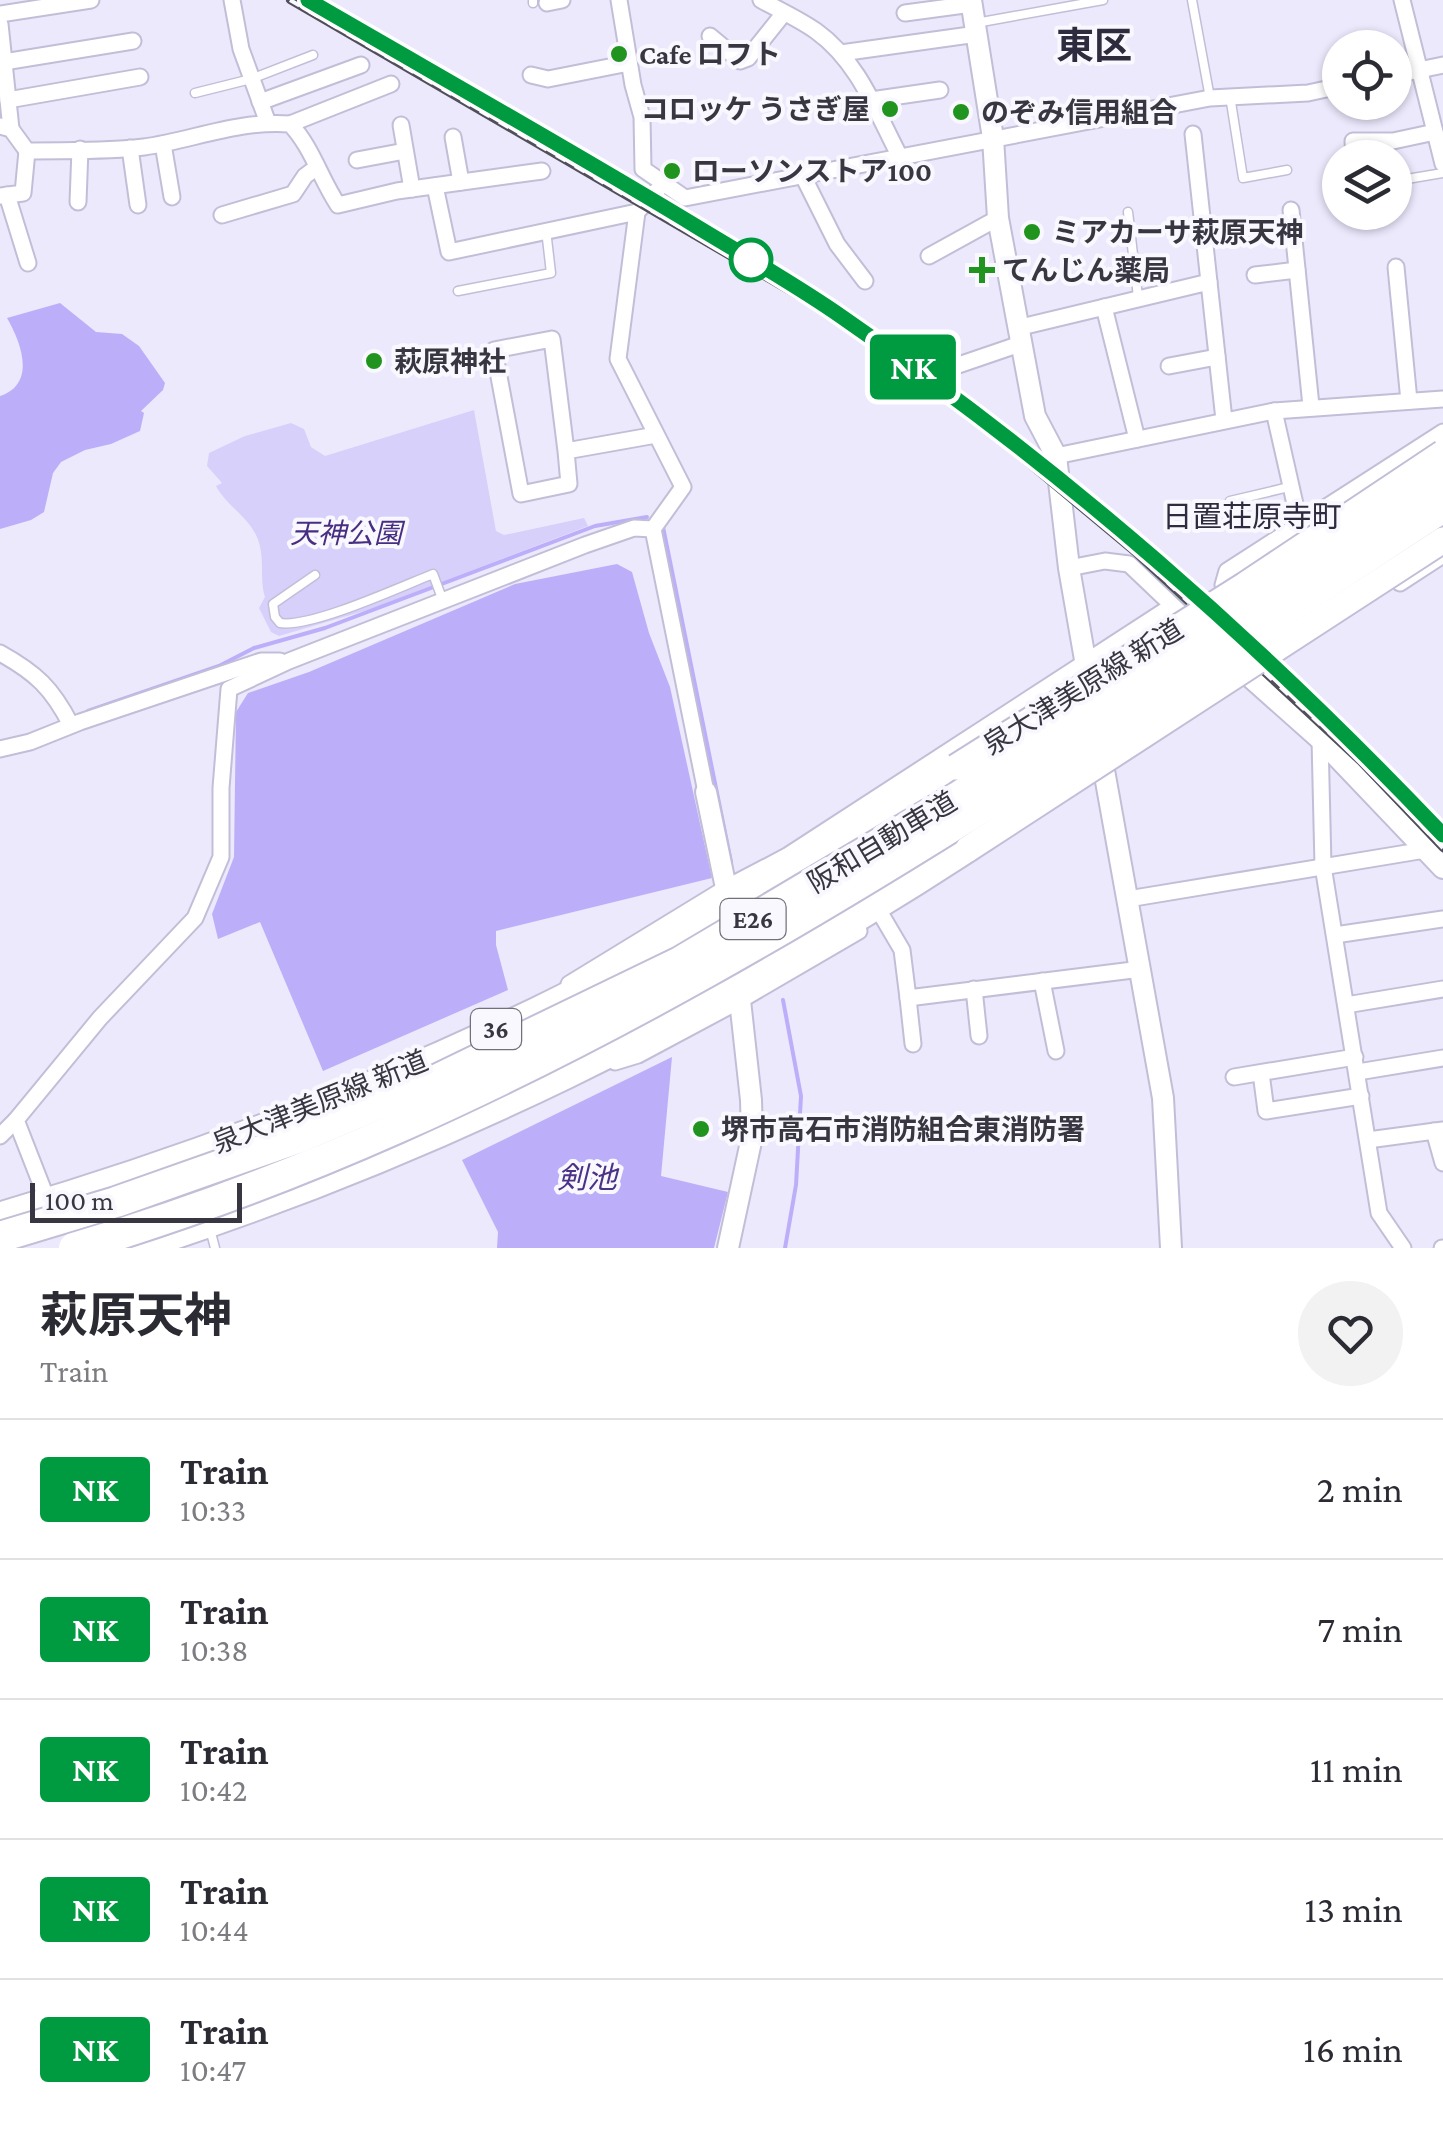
<!DOCTYPE html>
<meta charset="utf-8">
<style>
:root{--surface:#fff;--page:#f2f2f3;--text:#2b2b33;--muted:#7c7c81;--line:#e1e1e2}
body{margin:0;font-family:"Crimson Pro","Noto Sans JP",serif;background:var(--page);color:var(--text);height:100vh;display:flex;flex-direction:column;font-size:38px;white-space:nowrap}
*{box-sizing:border-box;margin:0}
p{font-size:32px;color:var(--muted)}
.icon{flex:none;width:55px;height:55px;fill:none;stroke:currentColor;stroke-width:2;stroke-linecap:round;stroke-linejoin:round}
.map{position:relative;height:1248px;overflow:hidden}
.drawer{display:flex;flex-direction:column;background:var(--surface);flex:1}
.drawer>*{flex:none}
.badge{padding:0 20px;border-radius:8px;font-size:35px;line-height:65px}
.fabs{position:absolute;left:1322px;top:30px;display:grid;gap:20px}
.fabs a{display:grid;place-items:center;width:90px;height:90px;border-radius:50%;background:var(--surface);box-shadow:0 2px 8px #0004;font-size:50px}
.scale{position:absolute;left:30px;bottom:25px;width:212px;box-sizing:border-box;padding-left:10px;border:5px solid #383741;border-top:0;font-size:28px;line-height:35px;white-space:nowrap;color:#383741;-webkit-text-stroke:8px #f9f8fe;paint-order:stroke}
.map>.badge{position:absolute;translate:-50% -50%;box-shadow:0 0 0 5px #fff}
.round{display:grid;place-items:center;flex:none;width:105px;height:105px;border-radius:52px;background:var(--page)}
.headline{display:flex;align-items:center;justify-content:space-between;height:170px;padding:0 40px}
h1{font-size:48px;font-weight:700;line-height:75px}
ul{padding:0;list-style:none}
li{display:flex;align-items:center;gap:30px;height:140px;padding:0 40px;border-top:2px solid var(--line)}
li div{flex:1}
li b{display:block;font-size:38px}
li em{font-style:normal}
li .badge{min-width:110px;font-weight:700;text-align:center}
.map>svg:first-child{display:block}
.green{fill:#d7d0fb}
.water{fill:#bdaef9}
.lines{fill:none;stroke-linecap:round;stroke-linejoin:round}
.stream{stroke:#bdaef9;stroke-width:4}
.service-casing{stroke:#c2bed7;stroke-width:11}
.minor-casing{stroke:#c2bed7;stroke-width:19}
.tertiary-casing{stroke:#c2bed7;stroke-width:24}
.primary-casing{stroke:#c2bed7;stroke-width:29}
.service{stroke:#fff;stroke-width:8}
.minor{stroke:#fff;stroke-width:15}
.tertiary{stroke:#fff;stroke-width:20}
.primary{stroke:#fff;stroke-width:25}
.rail-casing{stroke:#504f5a;stroke-width:8}
.rail{stroke:#f9f8fe;stroke-width:4;stroke-dasharray:11;stroke-linecap:butt}
.primary-bridge-casing{stroke:#c2bed7;stroke-width:29;stroke-linecap:butt}
.motorway-bridge-casing{stroke:#c2bed7;stroke-width:34;stroke-linecap:butt}
.primary-bridge{stroke:#fff;stroke-width:25}
.motorway-bridge{stroke:#fff;stroke-width:30}
.line-casing{stroke:#fff;stroke-width:22}
.line{stroke:#009a41;stroke-width:15}
.poi-dot{fill:#21931f;stroke:#f9f8fe;stroke-width:4}
.stop-dot{fill:#fff;stroke:#009a41;stroke-width:5}
.labels{text-anchor:middle;dominant-baseline:central;stroke-width:8;stroke-linejoin:round;paint-order:stroke}
.shield{fill:#f9f8fe;stroke:#72717a;stroke-width:2.5}
.shield-label{font-size:25px;font-weight:bold;fill:#383741}
.poi-label{font-size:28px;font-weight:bold;fill:#383741;stroke:#f9f8fe;text-anchor:start}
.park-label{font-size:28px;font-style:italic;fill:#472e82;stroke:#f9f8fe}
.street-label{font-size:28px;fill:#383741;stroke:#f9f8fe}
.neighbourhood-label{font-size:30px;fill:#2e2b3e;stroke:#f9f8fe}
.water-label{font-size:30px;font-style:italic;fill:#4b3287;stroke:#f9f8fe}
.district-label{font-size:38px;font-weight:bold;fill:#2e2b3e;stroke:#f9f8fe}
</style>
<div class="map">
<svg width="1443" height="1248" viewBox="0 0 1443 1248">
<rect width="100%" height="100%" fill="#ece9fd"/>
<!-- green -->
<path class="green" d="M 474,410 L 496,531 L 504,535 L 584,518 L 588,526 L 371,609 L 279,636 L 271,632 L 259,608 L 265,597 C 259,578 266,555 256,535 C 246,515 226,505 216,486 L 222,483 L 207,466 L 209,453 L 245,436 L 291,423 L 304,429 L 311,447 L 325,456 Z"/>
<!-- water -->
<g class="water">
<path d="M 60,303 L 96,332 L 122,334 L 139,346 L 165,383 L 163,390 L 141,411 L 144,413 L 140,431 L 111,444 L 85,450 L 61,462 L 53,473 L 44,512 L 31,520 L 0,529 L 0,396 C 37,384 21,342 7,318 Z"/>
<path d="M 617,564 L 632,572 L 649,633 L 670,687 L 712,878 L 496,931 L 496,945 L 508,990 L 323,1071 L 260,922 L 218,939 L 212,914 L 234,857 L 236,712 L 248,693 L 309,672 L 515,584 Z"/>
<path d="M 672,1057 L 661,1176 L 728,1192 L 714,1248 L 497,1248 L 498,1232 L 462,1160 Z"/>
</g>
<g class="lines">
<!-- stream -->
<g class="stream">
<path d="M 663,527 L 731,862"/>
<path d="M 88,711 L 219,666 L 254,648 L 325,628 L 595,526 L 647,517"/>
<path d="M 783,1000 L 801,1096 L 796,1185 L 785,1248"/>
</g>
<defs>
<g id="service">
<path d="M 1192,0 L 1210,98"/>
<path d="M 533,3 L 533,0"/>
<path d="M 976,23 L 1103,0"/>
<path d="M 195,93 L 251,79 L 313,55"/>
<path d="M 1230,96 L 1243,178 L 1287,170"/>
<path d="M 1407,179 L 1443,173"/>
<path d="M 1128,212 L 1138,297"/>
<path d="M 458,291 L 551,273 L 546,230"/>
<path d="M 1230,501 L 1289,487"/>
<path d="M 315,575 L 273,604 L 275,617 L 280,623 C 311,628 400,587 433,574 L 443,601"/>
<path d="M 210,1229 L 215,1248"/>
</g>
<g id="minor">
<path d="M 232,0 L 241,49 L 268,123"/>
<path d="M 619,0 L 633,85 L 642,117 L 643,169 L 685,198 L 1210,98 L 1308,93 L 1340,86"/>
<path d="M 761,0 C 779,10 799,19 816,31 C 858,61 876,111 899,155"/>
<path d="M 1402,0 L 1443,164"/>
<path d="M 547,3 L 562,0"/>
<path d="M 905,13 L 972,4"/>
<path d="M 0,14 L 91,0"/>
<path d="M 0,24 L 11,129"/>
<path d="M 710,36 L 740,61 L 748,58 L 784,13"/>
<path d="M 841,53 L 977,34"/>
<path d="M 4,62 L 133,41"/>
<path d="M 531,75 L 548,79 L 629,63"/>
<path d="M 1395,75 L 1443,65"/>
<path d="M 8,100 L 140,77"/>
<path d="M 871,100 L 940,90"/>
<path d="M 260,102 L 361,65"/>
<path d="M 290,124 L 391,84"/>
<path d="M 401,125 L 412,189"/>
<path d="M 0,126 L 11,129 L 27,151 C 65,150 106,152 144,147 C 193,140 239,120 290,124 C 312,147 320,178 338,205 L 397,191 L 542,171"/>
<path d="M 1193,134 L 1209,282"/>
<path d="M 453,137 L 461,182"/>
<path d="M 163,144 L 172,197"/>
<path d="M 130,148 L 138,205"/>
<path d="M 1354,158 L 1353,141 L 1393,141 L 1435,132"/>
<path d="M 357,160 L 405,151"/>
<path d="M 803,176 L 837,244 L 865,281"/>
<path d="M 663,184 L 637,212 L 618,359 L 683,487 L 653,529 L 706,792"/>
<path d="M 435,186 L 449,252 L 637,212"/>
<path d="M 7,195 L 28,263"/>
<path d="M 0,196 L 23,193 L 27,151"/>
<path d="M 78,202 L 80,149"/>
<path d="M 1291,210 L 1311,406"/>
<path d="M 222,215 L 293,194 L 305,176 L 317,167"/>
<path d="M 929,256 L 998,218"/>
<path d="M 1396,267 L 1409,401"/>
<path d="M 1255,275 L 1297,270"/>
<path d="M 1104,307 L 1137,439"/>
<path d="M 1017,328 L 1209,282 L 1224,420"/>
<path d="M 1169,366 L 1217,357"/>
<path d="M 938,372 L 1020,344"/>
<path d="M 1274,411 L 1300,526"/>
<path d="M 566,451 L 552,339 L 494,350 L 521,494 L 569,484 L 566,451 L 656,435"/>
<path d="M 1056,456 L 1274,411 L 1443,399"/>
<path d="M 1069,568 L 1105,561 L 1129,564 L 1191,623"/>
<path d="M 1400,583 L 1443,555"/>
<path d="M 1233,598 L 1223,585 L 1227,571 L 1443,432"/>
<path d="M 0,653 C 36,673 52,688 71,725"/>
<path d="M 1320,739 L 1323,866 L 1379,1213 L 1403,1248"/>
<path d="M 0,749 L 30,742 L 80,722 L 261,661 L 280,661"/>
<path d="M 1128,899 L 1425,850"/>
<path d="M 882,916 L 902,950 L 908,998 L 1141,969"/>
<path d="M 1335,935 L 1443,919"/>
<path d="M 1042,981 L 1056,1051"/>
<path d="M 569,984 L 726,888 L 787,856 L 1172,606"/>
<path d="M 974,989 L 979,1036"/>
<path d="M 908,998 L 913,1044"/>
<path d="M 1346,1005 L 1443,989"/>
<path d="M 615,1062 L 638,1055 L 739,1001 L 859,931"/>
<path d="M 1358,1072 L 1443,1058"/>
<path d="M 1261,1073 L 1266,1111 L 1361,1096"/>
<path d="M 1234,1077 L 1355,1057"/>
<path d="M 1434,1131 L 1443,1163"/>
<path d="M 0,1136 L 16,1120"/>
<path d="M 1368,1140 L 1443,1130"/>
<path d="M 50,1207 L 16,1120 L 100,1018 L 195,918 L 221,857 L 221,788 L 229,689 L 289,661 L 585,545 L 634,528 L 653,529"/>
<path d="M 1442,1248 L 1443,1248"/>
</g>
<g id="tertiary">
<path d="M 971,0 L 993,138 L 998,218 L 1035,416 L 1056,456 L 1069,568 L 1091,694"/>
<path d="M 1248,675 L 1320,739 L 1443,868"/>
<path d="M 1100,748 L 1163,1098 L 1171,1248"/>
<path d="M 706,792 L 726,888 L 730,920"/>
<path d="M 728,1248 L 752,1137 L 751,1100 L 737,973"/>
</g>
<g id="primary">
<path d="M 0,1215 C 184,1161 364,1093 537,1010 C 682,940 819,853 956,767"/>
<path d="M 138,1248 C 424,1157 717,1013 968,849"/>
</g>
</defs>
<!-- service casing -->
<use href="#service" class="service-casing"/>
<!-- minor casing -->
<use href="#minor" class="minor-casing"/>
<!-- tertiary casing -->
<use href="#tertiary" class="tertiary-casing"/>
<!-- primary casing -->
<use href="#primary" class="primary-casing"/>
<!-- service -->
<use href="#service" class="service"/>
<!-- minor -->
<use href="#minor" class="minor"/>
<!-- tertiary -->
<use href="#tertiary" class="tertiary"/>
<!-- primary -->
<use href="#primary" class="primary"/>
<defs>
<path id="rail" d="M 290,0 L 819,308 L 979,422 L 1137,554 L 1360,761 L 1443,848"/>
</defs>
<!-- rail casing -->
<use href="#rail" class="rail-casing"/>
<!-- rail -->
<use href="#rail" class="rail"/>
<defs>
<g id="primary-bridge">
<path d="M 956,767 L 1245,585 L 1443,453"/>
<path d="M 968,849 L 1443,540"/>
</g>
<g id="motorway-bridge">
<path d="M 0,1237 L 116,1202 L 303,1136 L 436,1080 L 680,962 L 958,797 L 1443,477"/>
<path d="M 74,1248 C 577,1099 1009,790 1443,507"/>
</g>
</defs>
<!-- primary-bridge casing -->
<use href="#primary-bridge" class="primary-bridge-casing"/>
<!-- motorway-bridge casing -->
<use href="#motorway-bridge" class="motorway-bridge-casing"/>
<!-- primary-bridge -->
<use href="#primary-bridge" class="primary-bridge"/>
<!-- motorway-bridge -->
<use href="#motorway-bridge" class="motorway-bridge"/>
</g>
<g class="lines">
<defs>
<path id="line" d="M 308,0 C 437,75 567,148 694,225 C 743,255 795,284 842,317 C 1064,470 1258,640 1443,835"/>
</defs>
<!-- line casing -->
<use href="#line" class="line-casing"/>
<!-- line -->
<use href="#line" class="line"/>
</g>
<!-- markers -->
<g class="poi-dot">
<circle cx="619" cy="54" r="10"/>
<circle cx="890" cy="109" r="10"/>
<circle cx="961" cy="112" r="10"/>
<circle cx="672" cy="171" r="10"/>
<circle cx="1032" cy="232" r="10"/>
<path d="M977 255h10v10h10v10h-10v10h-10v-10h-10v-10h10z"/>
<circle cx="374" cy="361" r="10"/>
<circle cx="701" cy="1129" r="10"/>
</g>
<circle class="stop-dot" cx="751" cy="260" r="20"/>
<g class="labels">
<!-- shield labels -->
<g class="shield">
<rect x="720.5" y="899" width="65" height="40" rx="8"/>
<rect x="471" y="1009" width="50" height="40" rx="8"/>
</g>
<g class="shield-label">
<text x="753" y="919">E26</text>
<text x="496" y="1029">36</text>
</g>
<!-- poi labels -->
<g class="poi-label">
<text x="639" y="54">Cafe ロフト</text>
<text x="870" y="109" text-anchor="end">コロッケ うさぎ屋</text>
<text x="981" y="112">のぞみ信用組合</text>
<text x="692" y="171">ローソンストア100</text>
<text x="1052" y="232">ミアカーサ萩原天神</text>
<text x="1002" y="270">てんじん薬局</text>
<text x="394" y="361">萩原神社</text>
<text x="721" y="1129">堺市高石市消防組合東消防署</text>
</g>
<!-- park labels -->
<g class="park-label">
<text x="346" y="533">天神公園</text>
</g>
<!-- street labels -->
<g class="street-label">
<text transform="translate(1083 687) rotate(-32)">泉大津美原線 新道</text>
<text transform="translate(882 842) rotate(-31)">阪和自動車道</text>
<text transform="translate(320 1102) rotate(-22)">泉大津美原線 新道</text>
</g>
<!-- neighbourhood labels -->
<g class="neighbourhood-label">
<text x="1252" y="516">日置荘原寺町</text>
</g>
<!-- water labels -->
<g class="water-label">
<text x="587" y="1177">剣池</text>
</g>
<!-- district labels -->
<g class="district-label">
<text x="1094" y="46">東区</text>
</g>
</g>
</svg>
<div class="fabs">
<a><svg class="icon" aria-label="locate" viewBox="0 0 24 24"><circle cx="12" cy="12" r="6"/><path d="M12 2v4M12 18v4M2 12h4M18 12h4"/></svg></a>
<a><svg class="icon" aria-label="layers" viewBox="0 0 24 24"><path d="M12 4l9 5-9 5-9-5zM3 14l9 5 9-5"/></svg></a>
</div>
<div class="scale">100 m</div>
<b class="badge" style="left:913px;top:367px;background:#009a41;color:#fff">NK</b>
</div>
<section class="drawer">
<div class="headline"><div><h1>萩原天神</h1><p>Train</p></div><a class="round"><svg class="icon" aria-label="heart" viewBox="0 0 24 24"><path d="M12 20l-8-8c-3-5 5-10 8-4 3-6 11-1 8 4z"/></svg></a></div>
<ul>
<li><span class="badge" style="background:#009a41;color:#fff">NK</span><div><b>Train</b><p>10:33</p></div><em>2 min</em></li>
<li><span class="badge" style="background:#009a41;color:#fff">NK</span><div><b>Train</b><p>10:38</p></div><em>7 min</em></li>
<li><span class="badge" style="background:#009a41;color:#fff">NK</span><div><b>Train</b><p>10:42</p></div><em>11 min</em></li>
<li><span class="badge" style="background:#009a41;color:#fff">NK</span><div><b>Train</b><p>10:44</p></div><em>13 min</em></li>
<li><span class="badge" style="background:#009a41;color:#fff">NK</span><div><b>Train</b><p>10:47</p></div><em>16 min</em></li>
</ul>
</section>
